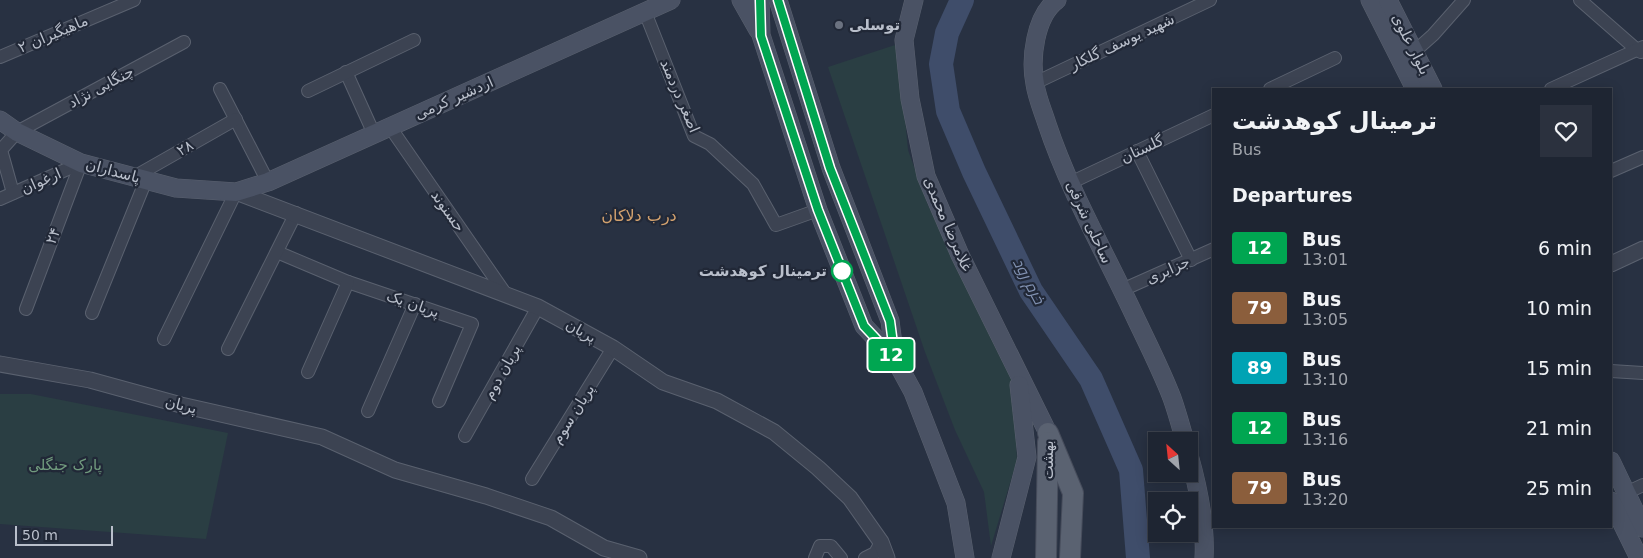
<!DOCTYPE html>
<meta charset="utf-8">
<style>
:root{--surface:#1e2532;--page:#2b313e;--text:#f1f3f6;--muted:#a1a5ac;--line:#3c424d}
body{margin:0;font-family:"DejaVu Sans",Cairo,sans-serif;background:var(--page);color:var(--text);height:100vh;display:flex;flex-direction:column;font-size:19px;white-space:nowrap}
*{box-sizing:border-box;margin:0}
p{font-size:16px;color:var(--muted)}
.icon{flex:none;width:28px;height:28px;fill:none;stroke:currentColor;stroke-width:2;stroke-linecap:round;stroke-linejoin:round}
.map{position:relative;flex:1;overflow:hidden}
.panel{position:absolute;left:1212px;top:88px;width:400px;height:440px;display:flex;flex-direction:column;background:var(--surface);border-radius:0px;box-shadow:0 2px 12px #0003,0 0 0 1px var(--line)}
.panel>*{flex:none}
.badge{padding:0 10px;border-radius:4px;font-size:18px;line-height:32px}
.needle{width:32px;rotate:333deg}
.tools{position:absolute;left:1148px;top:432px;display:grid;gap:10px}
.tools a{display:grid;place-items:center;width:50px;height:50px;border-radius:0px;background:var(--surface);box-shadow:0 2px 12px #0003,0 0 0 1px var(--line);font-size:25px}
.scale{position:absolute;left:15px;bottom:12px;width:98px;box-sizing:border-box;padding-left:5px;border:2px solid #b9bfcb;border-top:0;font-size:14px;line-height:18px;white-space:nowrap;color:#b9bfcb;-webkit-text-stroke:4px #212837;paint-order:stroke}
.map>.badge{position:absolute;translate:-50% -50%;box-shadow:0 0 0 2px #fff}
h2{padding:0 20px;font-size:19px;line-height:45px}
.round{display:grid;place-items:center;flex:none;width:52px;height:52px;border-radius:0px;background:var(--page)}
.head{display:flex;align-items:center;justify-content:space-between;height:85px;padding:0 20px}
h1{font-size:24px;font-weight:700;line-height:38px}
ul{padding:0;list-style:none}
li{display:flex;align-items:center;gap:15px;height:60px;padding:0 20px}
li div{flex:1}
li b{display:block;font-size:19px}
li em{font-style:normal}
li .badge{min-width:55px;font-weight:700;text-align:center}
.map>svg:first-child{display:block}
.green{fill:#2a3e43}
.lines{fill:none;stroke-linecap:round;stroke-linejoin:round}
.river{stroke:#3f4d6a;stroke-width:24}
.minor-casing{stroke:#5a616f;stroke-width:14}
.tertiary-casing{stroke:#5a616f;stroke-width:17}
.secondary-casing{stroke:#5a616f;stroke-width:19}
.primary-casing{stroke:#464c5b;stroke-width:22}
.minor{stroke:#3c4352;stroke-width:12}
.tertiary{stroke:#3c4352;stroke-width:15}
.secondary{stroke:#4a5264;stroke-width:18}
.primary{stroke:#5a6271;stroke-width:20}
.line-casing{stroke:#fff;stroke-width:11}
.line{stroke:#00a651;stroke-width:8}
.worship-dot{fill:#6b7280;stroke:#212837;stroke-width:2}
.stop-dot{fill:#fff;stroke:#00a651;stroke-width:2.5}
.labels{text-anchor:middle;dominant-baseline:central;stroke-width:4.5;stroke-linejoin:round;paint-order:stroke}
.poi-label{font-size:15px;font-weight:bold;fill:#b9bfcb;stroke:#212837;text-anchor:start}
.street-label{font-size:15px;fill:#b9bfcb;stroke:#212837}
.stop-label{font-size:15px;font-weight:bold;fill:#b9bfcb;stroke:#212837;text-anchor:end}
.park-label{font-size:15px;fill:#719b7e;stroke:#212837}
.neighbourhood-label{font-size:16px;fill:#d2a16e;stroke:#212837}
.water-label{font-size:16px;font-style:italic;fill:#8292b2;stroke:#212837}
</style>
<div class="map">
<svg width="1643" height="558" viewBox="0 0 1643 558">
<rect width="100%" height="100%" fill="#283142"/>
<!-- green -->
<g class="green">
<path d="M 898,44 L 908,150 L 928,205 L 1005,361 L 1013,382 L 1017,460 L 991,546 L 984,492 L 955,430 L 925,352 L 828,67 Z"/>
<path d="M 0,394 L 31,394 L 228,433 L 206,539 L 0,524 Z"/>
</g>
<g class="lines">
<!-- river -->
<path class="river" d="M 962,0 L 947,33 L 941,64 L 948,111 L 974,172 L 1031,291 L 1091,379 L 1131,470 L 1138,558"/>
<defs>
<g id="minor">
<path d="M 1580,0 L 1636,49 L 1641,52"/>
<path d="M 645,12 L 694,136 L 710,144 L 753,184 L 776,225 L 818,210"/>
<path d="M 1415,51 L 1433,35 L 1464,0"/>
<path d="M 0,57 L 134,0"/>
<path d="M 346,72 L 374,134"/>
<path d="M 1035,83 L 1210,0"/>
<path d="M 220,89 L 268,182"/>
<path d="M 1270,89 L 1335,58"/>
<path d="M 1551,89 L 1643,47"/>
<path d="M 308,91 L 414,40"/>
<path d="M 390,127 L 507,296"/>
<path d="M 1137,151 L 1191,260"/>
<path d="M 1611,171 L 1643,157"/>
<path d="M 134,177 L 236,119"/>
<path d="M 1070,183 L 1214,115"/>
<path d="M 13,193 L 1,150 L 17,132 L 184,42"/>
<path d="M 0,199 L 81,163"/>
<path d="M 277,252 L 348,282 L 472,324 L 439,401"/>
<path d="M 1122,290 L 1214,249"/>
<path d="M 26,309 L 81,163"/>
<path d="M 92,313 L 146,180"/>
<path d="M 164,339 L 236,192"/>
<path d="M 228,349 L 296,213"/>
<path d="M 1611,371 L 1643,373"/>
<path d="M 308,372 L 348,282"/>
<path d="M 368,411 L 415,304"/>
<path d="M 465,436 L 538,307"/>
<path d="M 532,479 L 613,348"/>
<path d="M 1626,493 L 1643,485"/>
<path d="M 815,558 L 820,546 L 831,546 L 841,558"/>
<path d="M 865,558 L 875,553 L 881,542"/>
</g>
<g id="tertiary">
<path d="M 236,192 L 538,307 L 613,348 L 663,382 L 717,401 L 774,432 L 818,468 L 850,498 L 881,542 L 887,558"/>
<path d="M 1611,264 L 1643,249"/>
<path d="M 0,364 L 90,380 L 181,405 L 322,437 L 395,470 L 486,496 L 551,518 L 604,548 L 639,558"/>
</g>
<g id="secondary">
<path d="M 741,0 L 758,30"/>
<path d="M 760,0 L 761,35 L 818,210 L 864,326 L 895,359 L 913,392 L 956,503 L 965,558"/>
<path d="M 778,0 L 831,168 L 890,321 L 895,359"/>
<path d="M 914,0 L 904,40 L 910,99 L 926,176 L 960,255 L 1048,433"/>
<path d="M 1057,0 C 1035,16 1030,59 1035,84 C 1037,98 1043,111 1047,124 C 1070,193 1107,256 1137,321 C 1149,346 1162,372 1172,398 C 1177,412 1181,427 1185,441"/>
<path d="M 1370,0 L 1415,89"/>
<path d="M 1388,0 L 1433,89"/>
<path d="M 0,120 L 17,132 L 81,163 L 176,188 L 236,192 L 268,182 L 671,0"/>
<path d="M 1189,455 C 1198,487 1206,524 1204,558"/>
<path d="M 1611,461 L 1643,528"/>
<path d="M 1611,501 L 1639,558"/>
<path d="M 1001,558 L 1027,457 L 1019,385"/>
</g>
<g id="primary">
<path d="M 1048,433 L 1073,493 L 1070,558"/>
<path d="M 1046,558 L 1048,442"/>
</g>
</defs>
<!-- minor casing -->
<use href="#minor" class="minor-casing"/>
<!-- tertiary casing -->
<use href="#tertiary" class="tertiary-casing"/>
<!-- secondary casing -->
<use href="#secondary" class="secondary-casing"/>
<!-- primary casing -->
<use href="#primary" class="primary-casing"/>
<!-- minor -->
<use href="#minor" class="minor"/>
<!-- tertiary -->
<use href="#tertiary" class="tertiary"/>
<!-- secondary -->
<use href="#secondary" class="secondary"/>
<!-- primary -->
<use href="#primary" class="primary"/>
</g>
<g class="lines">
<defs>
<path id="line" d="M 760,0 L 761,36 L 818,210 L 864,326 L 895,359 L 890,321 L 830,168 L 778,0"/>
</defs>
<!-- line casing -->
<use href="#line" class="line-casing"/>
<!-- line -->
<use href="#line" class="line"/>
</g>
<!-- markers -->
<circle class="worship-dot" cx="839" cy="25" r="5"/>
<circle class="stop-dot" cx="842" cy="271" r="10"/>
<g class="labels">
<!-- poi labels -->
<g class="poi-label">
<text x="849" y="25">توسلی</text>
</g>
<!-- street labels -->
<g class="street-label">
<text transform="translate(53 34) rotate(-23)">ماهیگیران ۲</text>
<text transform="translate(1122 42) rotate(-25)">شهید یوسف گلکار</text>
<text transform="translate(1411 44) rotate(63)">بلوار علوی</text>
<text transform="translate(101 87) rotate(-28)">چنگایی نژاد</text>
<text transform="translate(680 96) rotate(67)">اصغر دردمند</text>
<text transform="translate(454 98) rotate(-24)">اردشیر کرمی</text>
<text transform="translate(185 148) rotate(-30)">۲۸</text>
<text transform="translate(1142 149) rotate(-25)">گلستان</text>
<text transform="translate(113 171) rotate(15)">پاسداران</text>
<text transform="translate(41 181) rotate(-24)">ارغوان</text>
<text transform="translate(448 211) rotate(55)">حسنوند</text>
<text transform="translate(1089 222) rotate(65)">ساحلی شرقی</text>
<text transform="translate(948 224) rotate(67)">غلامرضا محمدی</text>
<text transform="translate(53 236) rotate(-69)">۲۴</text>
<text transform="translate(1168 270) rotate(-24)">جزایری</text>
<text transform="translate(413 304) rotate(19)">پریان یک</text>
<text transform="translate(581 331) rotate(29)">پریان</text>
<text transform="translate(502 372) rotate(-61)">پریان دوم</text>
<text transform="translate(181 405) rotate(14)">پریان</text>
<text transform="translate(573 414) rotate(-58)">پریان سوم</text>
<text transform="translate(1048 460) rotate(-90)">بهشت</text>
</g>
<!-- stop labels -->
<g class="stop-label">
<text x="827" y="271">ترمینال کوهدشت</text>
</g>
<!-- park labels -->
<g class="park-label">
<text x="65" y="465">پارک جنگلی</text>
</g>
<!-- neighbourhood labels -->
<g class="neighbourhood-label">
<text x="639" y="215">درب دلاکان</text>
</g>
<!-- water labels -->
<g class="water-label">
<text transform="translate(1029 281) rotate(62)">خرم رود</text>
</g>
</g>
</svg>
<div class="tools">
<a><svg class="needle" viewBox="-14 -14 28 28"><path d="M0-13l5 13h-10z" fill="#e53935"/><path d="M0 13l5-13h-10z" fill="#a1a5ac"/></svg></a>
<a><svg class="icon" aria-label="locate" viewBox="0 0 24 24"><circle cx="12" cy="12" r="6"/><path d="M12 2v4M12 18v4M2 12h4M18 12h4"/></svg></a>
</div>
<div class="scale">50 m</div>
<b class="badge" style="left:891px;top:355px;background:#00a651;color:#fff">12</b>
<section class="panel">
<div class="head"><div><h1>ترمینال کوهدشت</h1><p>Bus</p></div><a class="round"><svg class="icon" aria-label="heart" viewBox="0 0 24 24"><path d="M12 20l-8-8c-3-5 5-10 8-4 3-6 11-1 8 4z"/></svg></a></div>
<h2>Departures</h2>
<ul>
<li><span class="badge" style="background:#00a651;color:#fff">12</span><div><b>Bus</b><p>13:01</p></div><em>6 min</em></li>
<li><span class="badge" style="background:#8b5e3c;color:#fff">79</span><div><b>Bus</b><p>13:05</p></div><em>10 min</em></li>
<li><span class="badge" style="background:#00a3b4;color:#fff">89</span><div><b>Bus</b><p>13:10</p></div><em>15 min</em></li>
<li><span class="badge" style="background:#00a651;color:#fff">12</span><div><b>Bus</b><p>13:16</p></div><em>21 min</em></li>
<li><span class="badge" style="background:#8b5e3c;color:#fff">79</span><div><b>Bus</b><p>13:20</p></div><em>25 min</em></li>
</ul>
</section>
</div>
